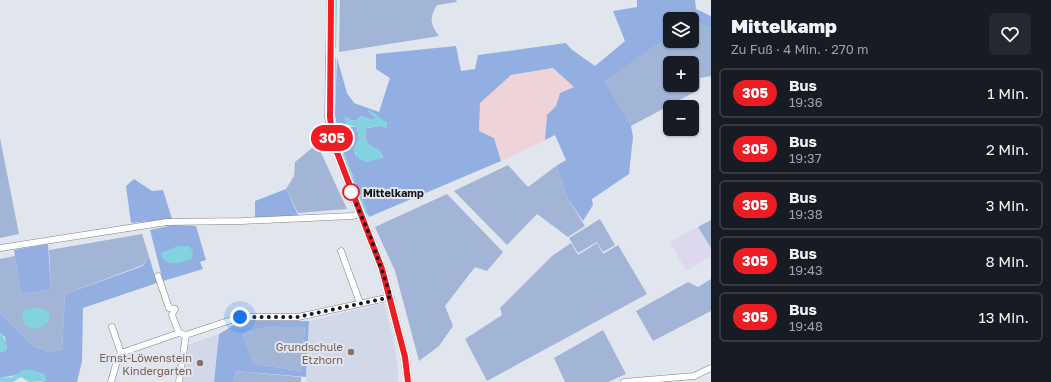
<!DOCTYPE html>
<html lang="de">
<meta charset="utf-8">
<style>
:root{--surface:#171b24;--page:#242831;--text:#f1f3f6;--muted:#9ea1a6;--line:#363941}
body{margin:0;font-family:"Golos Text",sans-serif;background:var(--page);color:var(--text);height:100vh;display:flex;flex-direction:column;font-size:15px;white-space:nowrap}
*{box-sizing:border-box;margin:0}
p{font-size:13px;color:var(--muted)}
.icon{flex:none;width:22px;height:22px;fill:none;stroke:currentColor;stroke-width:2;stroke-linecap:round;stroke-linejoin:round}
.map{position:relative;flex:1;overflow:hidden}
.details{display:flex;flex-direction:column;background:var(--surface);width:340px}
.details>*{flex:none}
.badge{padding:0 8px;border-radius:13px;font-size:14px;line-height:26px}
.fabs{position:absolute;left:663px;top:12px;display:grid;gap:8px}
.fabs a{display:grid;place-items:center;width:36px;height:36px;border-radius:6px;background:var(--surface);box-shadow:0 1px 3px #0004;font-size:20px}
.you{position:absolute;width:20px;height:20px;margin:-10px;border:3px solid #fff;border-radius:50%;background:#1a73e8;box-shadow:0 0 0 6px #1a73e833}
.map>.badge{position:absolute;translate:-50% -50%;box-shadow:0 0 0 2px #fff}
.round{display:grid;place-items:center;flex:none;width:42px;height:42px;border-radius:6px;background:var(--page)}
.head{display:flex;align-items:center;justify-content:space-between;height:68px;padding:0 20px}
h1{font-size:19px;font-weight:800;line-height:30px}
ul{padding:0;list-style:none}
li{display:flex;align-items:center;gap:12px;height:50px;margin:0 8px 6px;padding:0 12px;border:2px solid var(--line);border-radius:6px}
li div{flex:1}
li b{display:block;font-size:15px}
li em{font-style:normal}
li .badge{min-width:44px;font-weight:700;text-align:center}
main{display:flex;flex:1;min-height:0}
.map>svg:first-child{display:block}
.commercial{fill:#eed4d8}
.industrial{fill:#ddd8ee}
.built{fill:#d1d9e8}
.green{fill:#a2b5d7;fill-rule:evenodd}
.forest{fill:#93afe2;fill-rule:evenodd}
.water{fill:#82d3df}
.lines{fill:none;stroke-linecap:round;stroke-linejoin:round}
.stream{stroke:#82d3df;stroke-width:2}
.minor-casing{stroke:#7e8289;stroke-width:7}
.tertiary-casing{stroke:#7e8289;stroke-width:9}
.minor{stroke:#fff;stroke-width:6}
.tertiary{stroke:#fff;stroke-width:8}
.line-casing{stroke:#fff;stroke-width:9}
.line{stroke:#ee1d23;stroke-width:6}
.walk{stroke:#18191c;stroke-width:4;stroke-dasharray:0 7.2}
.stop-dot{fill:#fff;stroke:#ee1d23;stroke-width:2}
.education-dot{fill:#8d6e63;stroke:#e1e5ee;stroke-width:1.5}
.labels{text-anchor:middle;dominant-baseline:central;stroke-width:4;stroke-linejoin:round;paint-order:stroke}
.stop-label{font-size:11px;font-weight:bold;fill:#18191c;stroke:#e1e5ee;text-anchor:start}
.education-label{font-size:11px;fill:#785e54;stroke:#e1e5ee;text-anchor:end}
</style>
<main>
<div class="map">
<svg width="711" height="382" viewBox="0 0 711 382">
<rect width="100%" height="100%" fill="#e1e5ee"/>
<!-- commercial -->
<path class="commercial" d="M 553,68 L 575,87 L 560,93 L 556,106 L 547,115 L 545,140 L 501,161 L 494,138 L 478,131 L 480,103 L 511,75 Z"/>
<!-- industrial -->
<path class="industrial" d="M 698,227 L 711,248 L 711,259 L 710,257 L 686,271 L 670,242 Z"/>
<!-- built -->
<g class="built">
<path d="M 384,303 L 393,337 L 398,367 L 398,382 L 306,382 L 309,321 Z"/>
<path d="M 219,334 L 214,382 L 182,382 L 187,345 Z"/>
</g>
<!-- green -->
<g class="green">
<path d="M 340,0 L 456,0 L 457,2 L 437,5 C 429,18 430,24 439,36 L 339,52 Z"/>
<path d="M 694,21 L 711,29 L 711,76 L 700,78 L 700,89 L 631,126 L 603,81 L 670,36 L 670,41 L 692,41 L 692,23 ZM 670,63 L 692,63 L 692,85 L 670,85 Z"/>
<path d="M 0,138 L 19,234 L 0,238 Z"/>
<path d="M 317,144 L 347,209 L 298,213 L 286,189 L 294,176 L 295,162 Z"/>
<path d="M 508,165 L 528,187 L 556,166 L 568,199 L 585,226 L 568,237 L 537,214 L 507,245 L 454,191 Z"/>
<path d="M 447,194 L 503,252 L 487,271 L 475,267 L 445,306 L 453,326 L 439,346 L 419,361 L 395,271 L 375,227 Z"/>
<path d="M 600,219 L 615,245 L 603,252 L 597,242 L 578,253 L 569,238 Z"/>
<path d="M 711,220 L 711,248 L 698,227 Z"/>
<path d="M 142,234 L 149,256 L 143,265 L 65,294 L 62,349 L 49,352 L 33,346 L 0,313 L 0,259 L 15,256 L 21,294 L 51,290 L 49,250 Z"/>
<path d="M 571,243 L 578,255 L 597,243 L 603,254 L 618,245 L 647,294 L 487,381 L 465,339 L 502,315 L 500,308 L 552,256 Z"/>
<path d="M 711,279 L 711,311 L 653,341 L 636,311 L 688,282 L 698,287 Z"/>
<path d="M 270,326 L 305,326 L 301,371 L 254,364 L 243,334 Z"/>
<path d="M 603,330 L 626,374 L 608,382 L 565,382 L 554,358 Z"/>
<path d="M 236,371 L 301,377 L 301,382 L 234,382 Z"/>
</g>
<!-- forest -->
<g class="forest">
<path d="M 637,0 L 695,0 L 696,9 L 711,16 L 711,29 L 694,21 L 692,23 L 692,19 L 670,19 L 670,36 L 604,81 L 631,126 L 633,137 L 629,174 L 592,199 L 593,205 L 583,221 L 568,199 L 556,166 L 566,160 L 555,135 L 545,140 L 547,115 L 556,106 L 560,93 L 574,87 L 553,68 L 511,75 L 480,103 L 479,131 L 494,138 L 501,161 L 369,217 L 339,141 L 335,114 L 337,58 L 347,93 L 354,103 L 379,112 L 390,78 L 376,69 L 376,54 L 456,46 L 461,71 L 475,69 L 478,55 L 566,43 L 571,49 L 595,66 L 625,41 L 613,11 L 637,7 ZM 367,110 L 376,115 L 387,128 L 380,126 L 366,128 C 364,138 367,147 378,149 L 383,157 L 366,162 L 356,155 L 354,150 L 359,138 L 357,127 L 348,127 L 345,116 L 350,120 L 356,121 L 361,116 L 373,120 L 376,118 Z"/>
<path d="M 134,179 L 152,191 L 163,190 L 172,219 L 131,223 L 126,186 Z"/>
<path d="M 286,189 L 299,217 L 255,218 L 255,201 Z"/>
<path d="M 173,225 L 196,226 L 206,260 L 200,262 L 203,269 L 163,281 L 150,230 Z"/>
<path d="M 48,244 L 51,290 L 21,294 L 14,250 Z"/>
<path d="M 149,256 L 157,283 L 83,308 L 82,361 L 77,382 L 45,382 L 16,375 L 0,378 L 0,352 L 7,350 L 5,337 L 0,333 L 0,313 L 33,346 L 49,352 L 62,349 L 65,294 L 143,266 Z"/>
<path d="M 241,321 L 309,321 L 306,377 L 236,371 L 234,382 L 214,382 L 219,334 ZM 270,326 L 305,327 L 301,371 L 254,364 L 243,334 Z"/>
</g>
<!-- water -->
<g class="water">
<path d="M 367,110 C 375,111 379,119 387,122 L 387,128 L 380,126 L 366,128 C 364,138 367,147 378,149 L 383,158 L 366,162 L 359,159 L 354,150 L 359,138 L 357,127 C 350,126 343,125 345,116 L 350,120 L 356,121 L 361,116 L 373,120 L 376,118 Z"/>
<path d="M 178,246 L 189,246 L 193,252 L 192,258 C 182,263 171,267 162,258 L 161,253 Z"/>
<path d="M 37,308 L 44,309 L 50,314 C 50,328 31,334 23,322 L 22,311 L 27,309 Z"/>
<path d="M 0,333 C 5,338 7,343 7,350 L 0,352 Z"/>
<path d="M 24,370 L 32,370 L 45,374 L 46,381 L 29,382 L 21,377 L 13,382 L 0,382 L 0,378 L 12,377 Z"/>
</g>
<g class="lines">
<!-- stream -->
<g class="stream">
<path d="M 335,48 L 336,0"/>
<path d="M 334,122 L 335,59"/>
<path d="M 342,153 L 367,214"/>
</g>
<defs>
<g id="minor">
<path d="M 0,248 L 167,222 L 242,221 L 352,216 L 361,214"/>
<path d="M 341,251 L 360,303"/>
<path d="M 158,276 L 169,308 L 175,309 L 172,315 L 179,333 L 186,335 L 240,317 L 298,317 L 391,297"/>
<path d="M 112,327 L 121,353"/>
<path d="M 111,382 L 118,357 L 121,353 L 179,333"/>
<path d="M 179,382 L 186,335"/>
<path d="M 624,382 L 694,376 L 711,368"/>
</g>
<path id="tertiary" d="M 331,0 L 329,117 L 333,142 L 382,269 L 405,357 L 408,382"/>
</defs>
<!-- minor casing -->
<use href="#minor" class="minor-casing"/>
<!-- tertiary casing -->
<use href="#tertiary" class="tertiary-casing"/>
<!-- minor -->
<use href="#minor" class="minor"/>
<!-- tertiary -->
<use href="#tertiary" class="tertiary"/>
</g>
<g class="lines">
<defs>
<path id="line" d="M 331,0 L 330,117 L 333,142 L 382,269 L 405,357 L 408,382"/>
</defs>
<!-- line casing -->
<use href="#line" class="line-casing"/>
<!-- line -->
<use href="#line" class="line"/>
<!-- walk -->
<path class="walk" d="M 240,317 L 298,317 L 391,297 L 370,236 L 351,192"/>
</g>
<!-- markers -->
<circle class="stop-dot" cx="351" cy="192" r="8"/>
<g class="education-dot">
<circle cx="351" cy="352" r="4"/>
<circle cx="200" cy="363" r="4"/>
</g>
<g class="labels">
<!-- stop labels -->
<g class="stop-label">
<text x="363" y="192">Mittelkamp</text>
</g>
<!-- education labels -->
<g class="education-label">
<text x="343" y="346">Grundschule<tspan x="343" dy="13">Etzhorn</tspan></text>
<text x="192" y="357">Ernst-Löwenstein<tspan x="192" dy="13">Kindergarten</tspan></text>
</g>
</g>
</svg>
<div class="fabs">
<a><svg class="icon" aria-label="layers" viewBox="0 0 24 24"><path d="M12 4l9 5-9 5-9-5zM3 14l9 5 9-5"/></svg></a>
<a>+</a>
<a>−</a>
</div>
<div class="you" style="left:240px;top:317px"></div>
<b class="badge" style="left:332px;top:138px;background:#ee1d23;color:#fff">305</b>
</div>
<section class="details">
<div class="head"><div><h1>Mittelkamp</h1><p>Zu Fuß · 4 Min. · 270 m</p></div><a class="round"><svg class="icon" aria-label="heart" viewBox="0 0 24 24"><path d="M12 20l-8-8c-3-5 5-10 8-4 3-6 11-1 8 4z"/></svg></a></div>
<ul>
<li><span class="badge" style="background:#ee1d23;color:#fff">305</span><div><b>Bus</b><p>19:36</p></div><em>1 Min.</em></li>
<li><span class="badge" style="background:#ee1d23;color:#fff">305</span><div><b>Bus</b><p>19:37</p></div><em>2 Min.</em></li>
<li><span class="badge" style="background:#ee1d23;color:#fff">305</span><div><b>Bus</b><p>19:38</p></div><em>3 Min.</em></li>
<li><span class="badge" style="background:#ee1d23;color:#fff">305</span><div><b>Bus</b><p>19:43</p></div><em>8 Min.</em></li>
<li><span class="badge" style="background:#ee1d23;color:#fff">305</span><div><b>Bus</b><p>19:48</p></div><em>13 Min.</em></li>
</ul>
</section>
</main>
